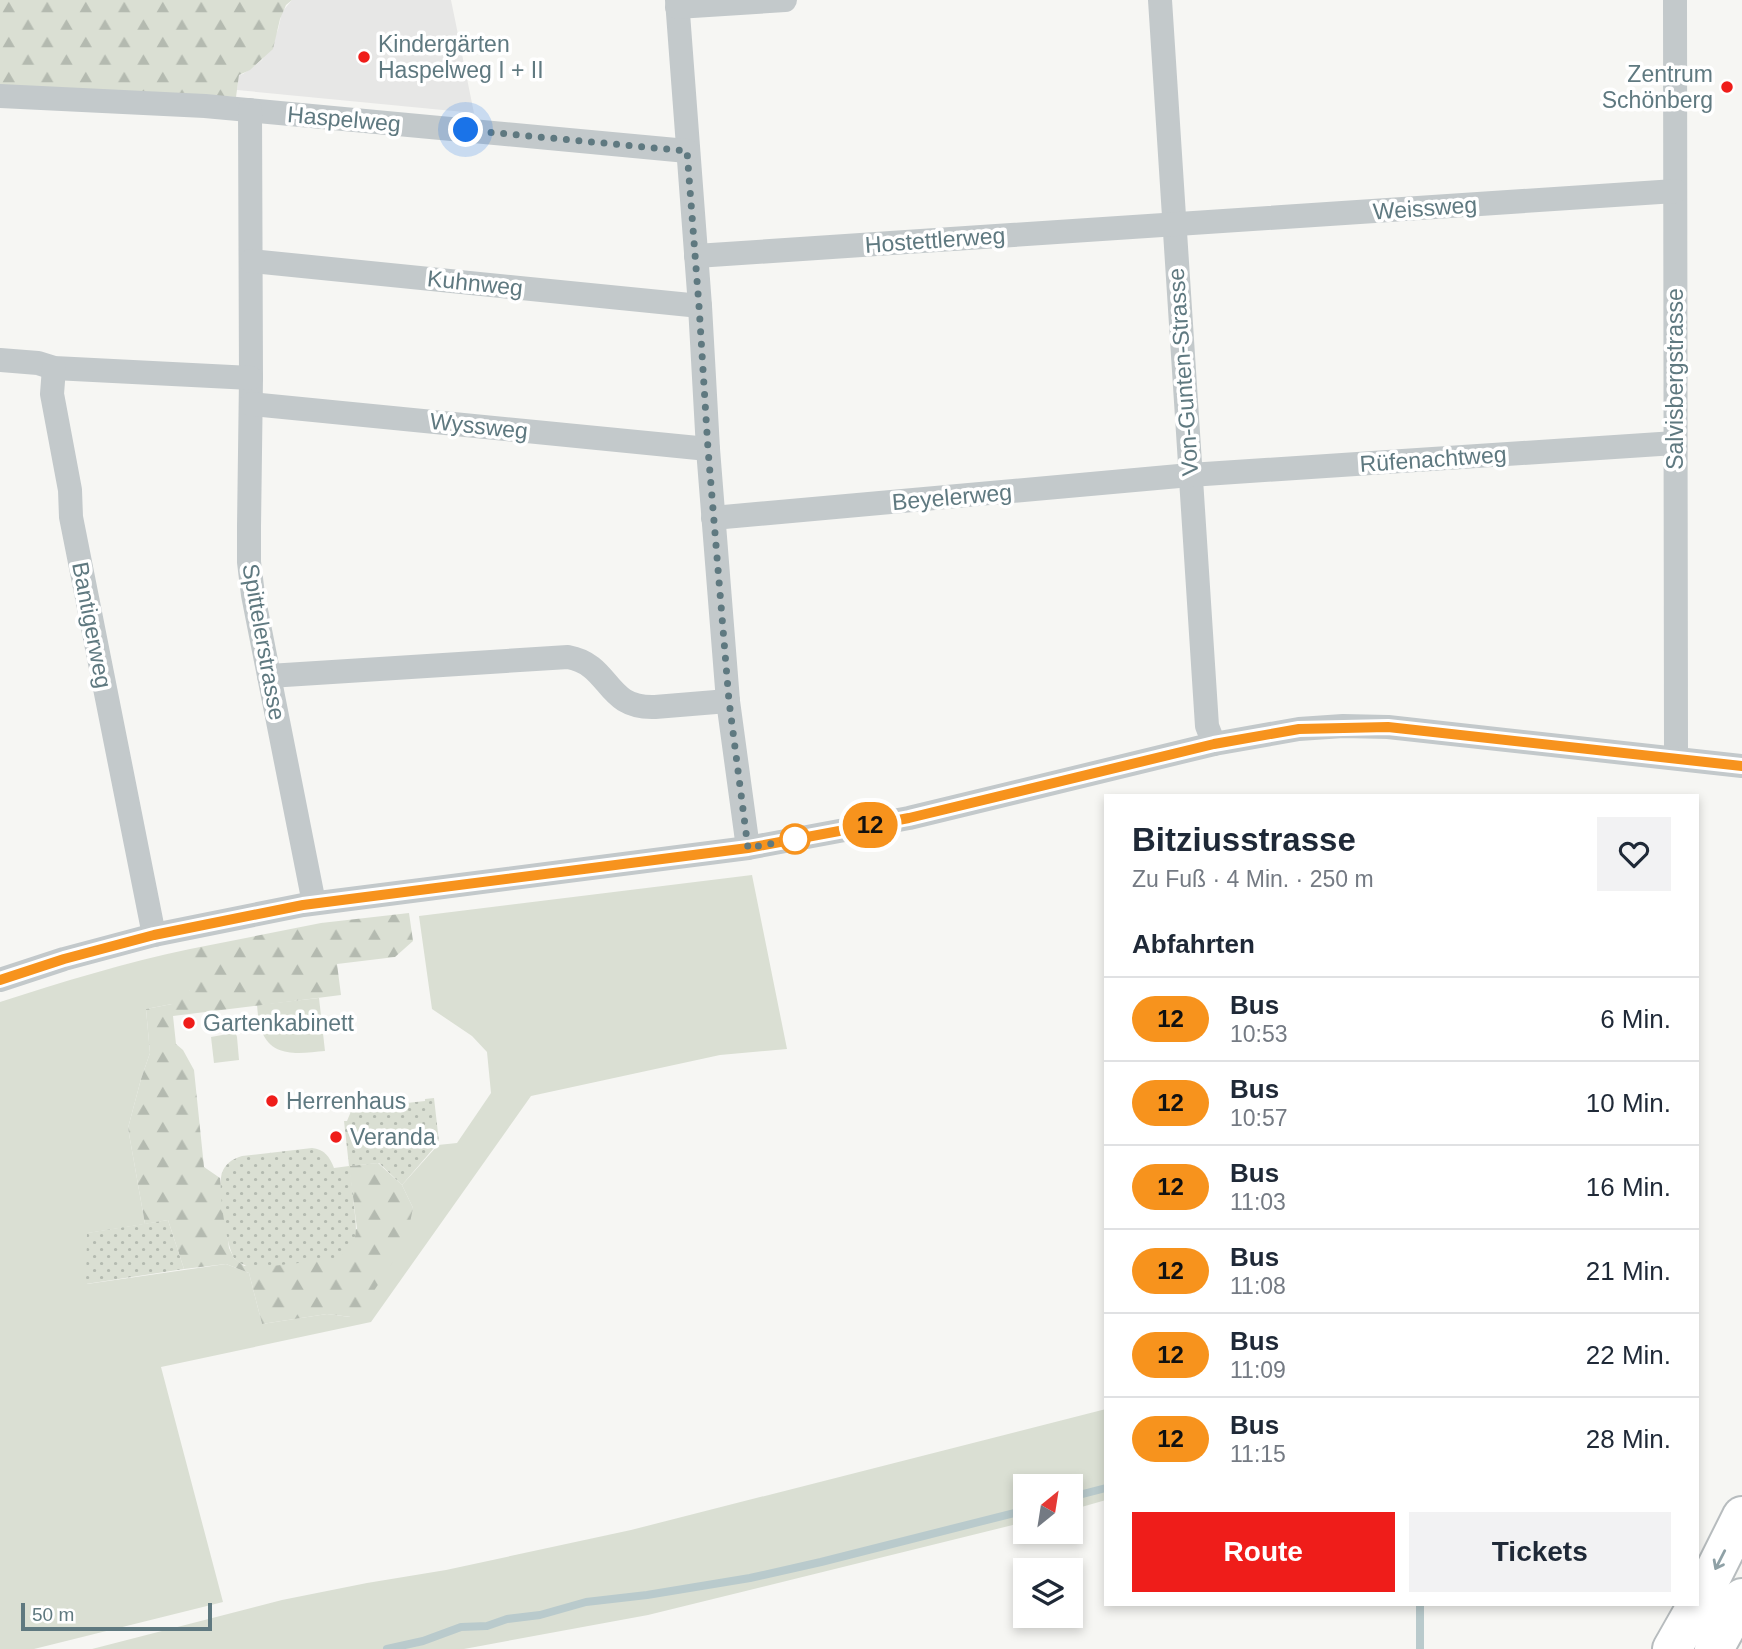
<!DOCTYPE html>
<html lang="de">
<meta charset="utf-8">
<style>
:root{--surface:#fff;--page:#f2f2f3;--text:#1f2937;--muted:#747a83;--line:#e0e1e3;--accent:#ef1d1a}
body{margin:0;font-family:Helvetica,sans-serif;background:var(--page);color:var(--text);height:100vh;display:flex;flex-direction:column;font-size:26px;white-space:nowrap}
*{box-sizing:border-box;margin:0}
p{font-size:23px;color:var(--muted)}
.icon{flex:none;width:38px;height:38px;fill:none;stroke:currentColor;stroke-width:2;stroke-linecap:round;stroke-linejoin:round}
.map{position:relative;flex:1;overflow:hidden}
.sheet{position:absolute;left:1104px;top:794px;width:595px;height:812px;display:flex;flex-direction:column;background:var(--surface);border-radius:0px;box-shadow:0 4px 10px #0003}
.sheet>*{flex:none}
.badge{padding:0 14px;border-radius:23px;font-size:24px;line-height:46px}
.needle{width:46px;rotate:30deg}
.tools{position:absolute;left:1013px;top:1474px;display:grid;gap:14px}
.tools a{display:grid;place-items:center;width:70px;height:70px;border-radius:0px;background:var(--surface);box-shadow:0 4px 10px #0003;font-size:35px}
.scale{position:absolute;left:21px;bottom:18px;width:191px;box-sizing:border-box;padding-left:7px;border:4px solid #5f7980;border-top:0;font-size:19px;line-height:24px;white-space:nowrap;color:#5f7980;-webkit-text-stroke:5px #fff;paint-order:stroke}
.you{position:absolute;width:35px;height:35px;margin:-18px;border:5px solid #fff;border-radius:50%;background:#1a73e8;box-shadow:0 0 0 10px #1a73e833}
.map>.badge{position:absolute;translate:-50% -50%;box-shadow:0 0 0 4px #fff}
h2{padding:0 28px;font-size:26px;line-height:63px}
.round{display:grid;place-items:center;flex:none;width:74px;height:74px;border-radius:0px;background:var(--page)}
.summary{display:flex;align-items:center;justify-content:space-between;height:119px;padding:0 28px}
h1{font-size:33px;font-weight:700;line-height:52px}
.cta{display:flex;gap:14px;margin-top:auto;padding:14px 28px}
.cta a{flex:1;height:80px;border-radius:0px;background:var(--accent);color:#fff;font-size:28px;font-weight:700;line-height:80px;text-align:center}
.cta a+a{background:var(--page);color:var(--text)}
ul{padding:0;list-style:none}
li{display:flex;align-items:center;gap:21px;height:84px;padding:0 28px;border-top:2px solid var(--line)}
li div{flex:1}
li b{display:block;font-size:26px}
li em{font-style:normal}
li .badge{min-width:77px;font-weight:700;text-align:center}
.map>svg:first-child{display:block}
.built{fill:#e7e7e6}
.grass{fill:#dadfd3}
.forest{fill:url(#forest-firs)}
.park{fill:url(#park-dots)}
.lines{fill:none;stroke-linecap:round;stroke-linejoin:round}
.stream{stroke:#b9cacc;stroke-width:8}
.highway-casing{stroke:#b7bcbe;stroke-width:42}
.street{stroke:#c3c9cb;stroke-width:24}
.highway{stroke:#fff;stroke-width:38}
.oneway{stroke:#8fa1a6}
.line-casing{stroke:#fff;stroke-width:16}
.line{stroke:#f7931d;stroke-width:10}
.walk{stroke:#5f7980;stroke-width:7;stroke-dasharray:0 12.6}
.poi-dot{fill:#ef1d1a;stroke:#fff;stroke-width:2.5}
.stop-dot{fill:#fff;stroke:#f7931d;stroke-width:3.5}
.labels{text-anchor:middle;dominant-baseline:central;stroke-width:7;stroke-linejoin:round;paint-order:stroke}
.poi-label{font-size:23px;fill:#5f7980;stroke:#fff;text-anchor:start}
.street-label{font-size:23px;fill:#5f7980;stroke:#fff}
</style>
<div class="map">
<svg width="1742" height="1649" viewBox="0 0 1742 1649">
<defs>
<pattern id="forest-firs" width="22" height="20" patternUnits="userSpaceOnUse" patternTransform="scale(1.75)"><rect width="22" height="20" fill="#dadfd3"/><path d="M5 1l3.5 6h-7zM16 11l3.5 6h-7z" fill="#b4bab0"/></pattern>
<pattern id="park-dots" width="8" height="8" patternUnits="userSpaceOnUse" patternTransform="scale(1.75)"><rect width="8" height="8" fill="#dadfd3"/><path d="M2 2h.1M6 6h.1" fill="none" stroke="#b4bab0" stroke-width="1.8" stroke-linecap="round"/></pattern>
</defs>
<rect width="100%" height="100%" fill="#f6f6f3"/>
<!-- built -->
<path class="built" d="M 292,0 L 451,0 L 474,113 L 237,90 L 239,75 L 243,74 L 262,60 L 278,30 L 282,12 Z"/>
<!-- grass -->
<g class="grass">
<path d="M 752,875 L 787,1049 L 720,1055 L 531,1096 L 371,1322 L 161,1367 L 223,1602 L 34,1649 L 0,1649 L 0,1002 C 63,982 126,962 190,949 L 190,990 L 172,1004 L 146,1009 L 150,1053 L 141,1079 L 128,1128 L 145,1224 L 88,1233 L 87,1284 L 226,1264 L 249,1273 L 262,1324 L 327,1314 L 350,1317 L 413,1208 L 402,1185 L 438,1145 L 457,1143 L 491,1093 L 487,1052 L 472,1036 L 432,1009 L 419,916 Z"/>
<path d="M 319,998 L 325,1051 C 302,1053 273,1059 262,1032 C 258,1024 258,1014 257,1005 Z"/>
<path d="M 233,1033 L 236,1034 L 237,1037 L 239,1060 L 214,1063 L 211,1037 Z"/>
<path d="M 1106,1409 L 1106,1500 L 1071,1510 L 1071,1486 L 1026,1486 L 1025,1522 L 648,1615 L 464,1649 L 92,1649 L 282,1600 L 367,1583 L 446,1570 L 631,1530 Z"/>
</g>
<!-- forest -->
<g class="forest">
<path d="M 0,0 L 292,0 L 286,5 L 280,19 L 273,49 L 250,70 L 239,75 L 236,97 L 0,85 Z"/>
<path d="M 409,913 L 413,941 L 395,957 L 337,964 L 341,995 L 173,1016 L 176,1044 L 183,1050 L 194,1070 L 204,1167 L 220,1178 L 229,1248 L 234,1258 L 244,1266 L 357,1229 L 349,1166 L 378,1163 L 402,1185 L 413,1208 L 406,1242 L 364,1306 L 351,1317 L 327,1314 L 262,1324 L 249,1273 L 226,1264 L 184,1269 L 168,1220 L 145,1224 L 128,1128 L 141,1079 L 150,1053 L 146,1009 L 172,1004 L 173,995 L 190,990 L 190,949 L 321,923 Z"/>
</g>
<!-- park -->
<g class="park">
<path d="M 434,1098 L 439,1142 L 402,1185 L 379,1163 L 350,1166 C 351,1180 353,1193 354,1207 C 357,1229 360,1251 333,1259 L 255,1268 C 248,1266 241,1265 235,1259 C 227,1251 217,1185 222,1173 C 225,1164 232,1159 242,1156 L 312,1148 C 324,1149 330,1157 334,1168 L 349,1166 L 344,1121 L 347,1121 L 352,1109 L 425,1101 L 425,1099 Z"/>
<path d="M 168,1220 L 184,1269 L 86,1284 L 87,1233 Z"/>
</g>
<g class="lines">
<!-- stream -->
<g class="stream">
<path d="M 1071,1497 L 1106,1488"/>
<path d="M 387,1649 L 423,1641 L 461,1627 L 487,1626 L 507,1619 L 540,1615 L 586,1602 L 647,1595 L 750,1578 L 821,1562 L 1026,1510"/>
<path d="M 1420,1649 L 1420,1605"/>
</g>
<defs>
<g id="highway">
<path d="M 1698,1604 L 1742,1516"/>
<path d="M 1672,1649 L 1697,1605"/>
<path d="M 1714,1649 L 1742,1598"/>
</g>
</defs>
<!-- highway casing -->
<use href="#highway" class="highway-casing"/>
<!-- street -->
<g class="street">
<path d="M 677,0 L 700,306 L 708,449 L 728,701 L 748,848"/>
<path d="M 1160,0 L 1207,726 L 1214,744"/>
<path d="M 1675,0 L 1676,758"/>
<path d="M 677,7 L 785,0"/>
<path d="M 0,96 L 205,106 L 687,151"/>
<path d="M 250,110 L 251,378 L 249,527 L 249,562 L 253,595 L 314,903"/>
<path d="M 696,256 L 1675,191"/>
<path d="M 251,261 L 700,306"/>
<path d="M 0,360 L 38,363 L 54,368 L 251,378"/>
<path d="M 54,368 L 52,394 L 70,490 L 71,517 L 154,935"/>
<path d="M 251,404 L 708,449"/>
<path d="M 713,518 L 1190,475 L 1675,443"/>
<path d="M 269,676 L 568,657 C 612,665 604,709 655,707 L 728,701"/>
<path d="M 0,980 L 64,959 L 154,935 L 303,905 L 748,848 L 909,818 L 1214,744 L 1299,729 L 1343,726 L 1388,727 L 1742,766"/>
</g>
<!-- highway -->
<use href="#highway" class="highway"/>
</g>
<!-- one-way arrows -->
<defs><path id="oneway-shaft" d="M-6 0H5M1.5-3L5.5 0L1.5 3" fill="none" stroke-width="1.6" stroke-linecap="round" stroke-linejoin="round" transform="scale(1.75)"/></defs>
<use class="oneway" href="#oneway-shaft" transform="translate(1720 1560) rotate(117)"/>
<g class="lines">
<defs>
<path id="line" d="M 0,980 L 64,959 L 154,935 L 303,905 L 748,848 L 909,818 L 1214,744 L 1299,729 L 1388,727 L 1742,766"/>
</defs>
<!-- line casing -->
<use href="#line" class="line-casing"/>
<!-- line -->
<use href="#line" class="line"/>
<!-- walk -->
<path class="walk" d="M 466,130 L 687,151 L 699,306 L 708,449 L 729,701 L 748,848 L 795,839"/>
</g>
<!-- markers -->
<g class="poi-dot">
<circle cx="364" cy="57" r="7"/>
<circle cx="1727" cy="87" r="7"/>
<circle cx="189" cy="1023" r="7"/>
<circle cx="272" cy="1101" r="7"/>
<circle cx="336" cy="1137" r="7"/>
</g>
<circle class="stop-dot" cx="795" cy="839" r="14"/>
<g class="labels">
<!-- poi labels -->
<g class="poi-label">
<text x="378" y="44">Kindergärten<tspan x="378" dy="26">Haspelweg I + II</tspan></text>
<text x="1713" y="74" text-anchor="end">Zentrum<tspan x="1713" dy="26">Schönberg</tspan></text>
<text x="203" y="1023">Gartenkabinett</text>
<text x="286" y="1101">Herrenhaus</text>
<text x="350" y="1137">Veranda</text>
</g>
<!-- street labels -->
<g class="street-label">
<text transform="translate(344 119) rotate(5)">Haspelweg</text>
<text transform="translate(1425 208) rotate(-4)">Weissweg</text>
<text transform="translate(935 240) rotate(-4)">Hostettlerweg</text>
<text transform="translate(475 283) rotate(6)">Kuhnweg</text>
<text transform="translate(1183 372) rotate(-94)">Von-Gunten-Strasse</text>
<text transform="translate(1675 379) rotate(-90)">Salvisbergstrasse</text>
<text transform="translate(479 426) rotate(6)">Wyssweg</text>
<text transform="translate(1433 459) rotate(-4)">Rüfenachtweg</text>
<text transform="translate(952 497) rotate(-5)">Beyelerweg</text>
<text transform="translate(92 625) rotate(79)">Bantigerweg</text>
<text transform="translate(264 642) rotate(80)">Spittelerstrasse</text>
</g>
</g>
</svg>
<div class="tools">
<a><svg class="needle" viewBox="-14 -14 28 28"><path d="M0-13l5 13h-10z" fill="#e53935"/><path d="M0 13l5-13h-10z" fill="#747a83"/></svg></a>
<a><svg class="icon" aria-label="layers" viewBox="0 0 24 24"><path d="M12 4l9 5-9 5-9-5zM3 14l9 5 9-5"/></svg></a>
</div>
<div class="scale">50 m</div>
<div class="you" style="left:466px;top:130px"></div>
<b class="badge" style="left:870px;top:825px;background:#f7931d;color:#111">12</b>
<section class="sheet">
<div class="summary"><div><h1>Bitziusstrasse</h1><p>Zu Fuß · 4 Min. · 250 m</p></div><a class="round"><svg class="icon" aria-label="heart" viewBox="0 0 24 24"><path d="M12 20l-8-8c-3-5 5-10 8-4 3-6 11-1 8 4z"/></svg></a></div>
<h2>Abfahrten</h2>
<ul>
<li><span class="badge" style="background:#f7931d;color:#111">12</span><div><b>Bus</b><p>10:53</p></div><em>6 Min.</em></li>
<li><span class="badge" style="background:#f7931d;color:#111">12</span><div><b>Bus</b><p>10:57</p></div><em>10 Min.</em></li>
<li><span class="badge" style="background:#f7931d;color:#111">12</span><div><b>Bus</b><p>11:03</p></div><em>16 Min.</em></li>
<li><span class="badge" style="background:#f7931d;color:#111">12</span><div><b>Bus</b><p>11:08</p></div><em>21 Min.</em></li>
<li><span class="badge" style="background:#f7931d;color:#111">12</span><div><b>Bus</b><p>11:09</p></div><em>22 Min.</em></li>
<li><span class="badge" style="background:#f7931d;color:#111">12</span><div><b>Bus</b><p>11:15</p></div><em>28 Min.</em></li>
</ul>
<div class="cta"><a>Route</a><a>Tickets</a></div>
</section>
</div>
